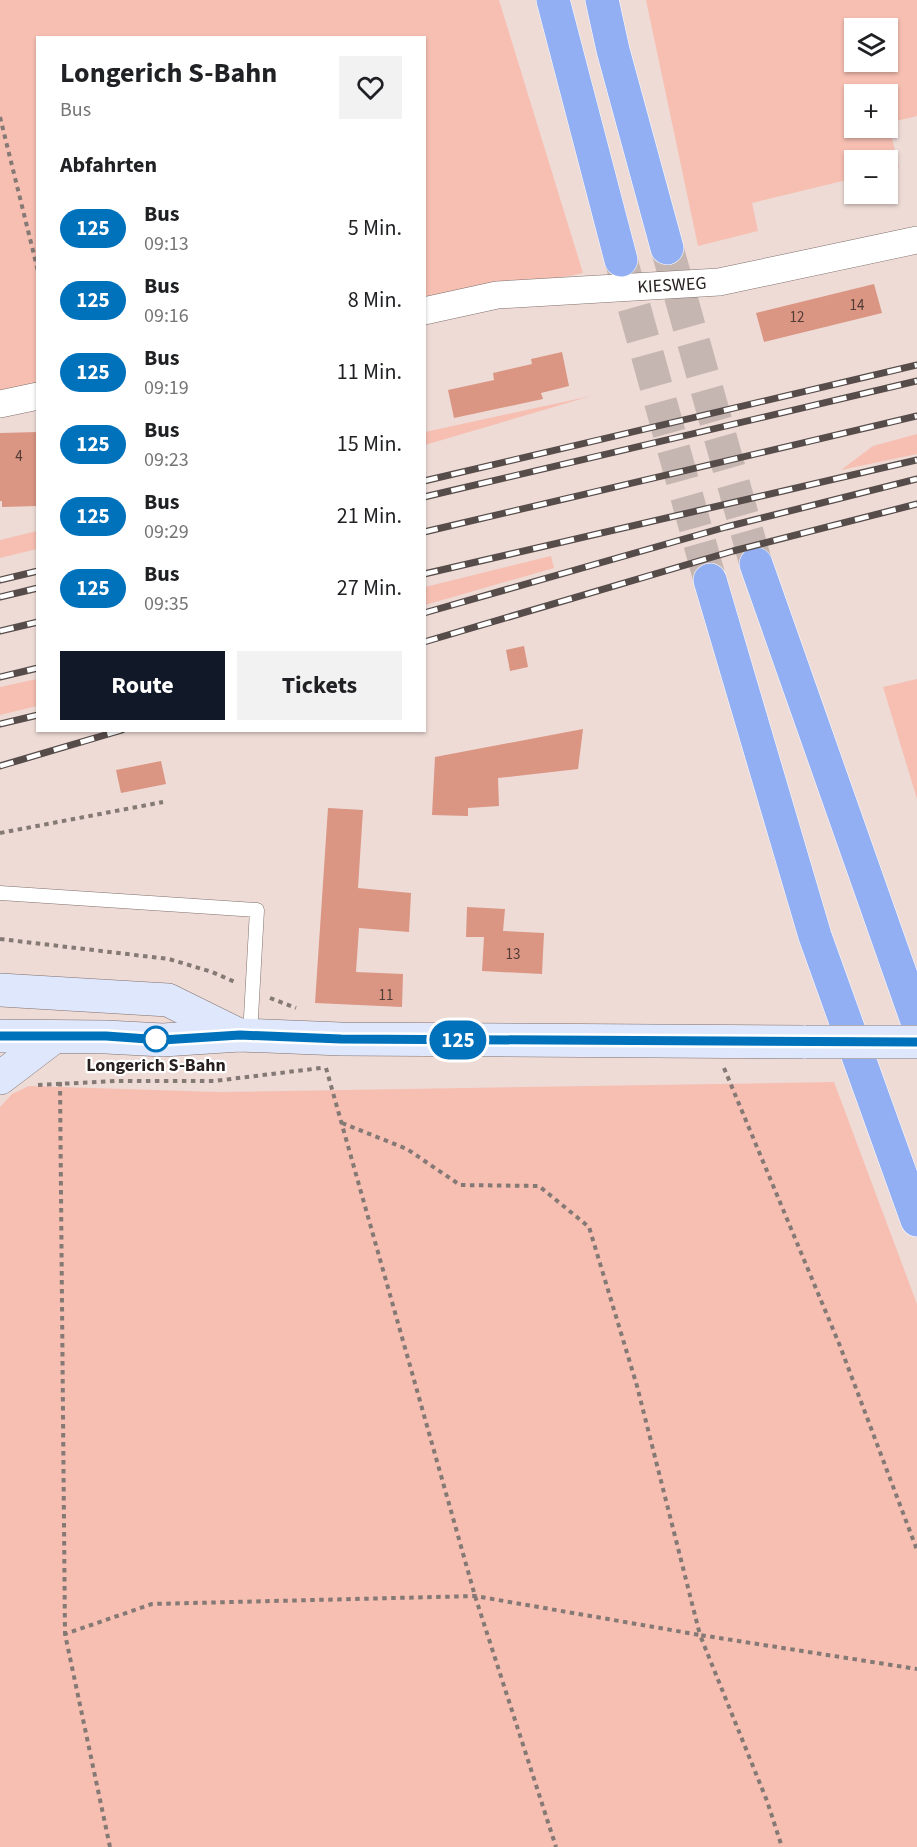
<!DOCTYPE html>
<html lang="de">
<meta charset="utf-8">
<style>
:root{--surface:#fff;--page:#f2f2f2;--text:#202124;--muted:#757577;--accent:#111827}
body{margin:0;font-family:"Source Sans 3",sans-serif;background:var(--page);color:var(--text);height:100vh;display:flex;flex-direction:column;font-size:22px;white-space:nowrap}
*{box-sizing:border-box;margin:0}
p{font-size:20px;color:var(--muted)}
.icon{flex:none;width:33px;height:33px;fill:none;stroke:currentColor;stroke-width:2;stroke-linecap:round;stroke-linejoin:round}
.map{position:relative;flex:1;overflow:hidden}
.details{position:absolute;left:36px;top:36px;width:390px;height:696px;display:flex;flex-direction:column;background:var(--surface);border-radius:0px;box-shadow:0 2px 4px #0004}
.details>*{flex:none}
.badge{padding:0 12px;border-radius:20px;font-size:21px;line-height:39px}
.tools{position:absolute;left:844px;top:18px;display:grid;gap:12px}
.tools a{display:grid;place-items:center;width:54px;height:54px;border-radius:0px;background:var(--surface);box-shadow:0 2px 4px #0004;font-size:30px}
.map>.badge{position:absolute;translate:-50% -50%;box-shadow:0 0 0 3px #fff}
h2{padding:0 24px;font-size:22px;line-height:54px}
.round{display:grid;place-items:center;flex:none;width:63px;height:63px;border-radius:0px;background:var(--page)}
.overview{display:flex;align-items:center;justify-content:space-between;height:102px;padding:0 24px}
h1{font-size:28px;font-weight:700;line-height:45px}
.button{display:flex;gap:12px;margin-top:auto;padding:12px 24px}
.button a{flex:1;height:69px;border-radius:0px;background:var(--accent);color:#fff;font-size:24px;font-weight:700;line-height:69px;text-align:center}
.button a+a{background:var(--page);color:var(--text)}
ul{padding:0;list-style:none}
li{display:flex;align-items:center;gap:18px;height:72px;padding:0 24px}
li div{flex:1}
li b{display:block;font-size:22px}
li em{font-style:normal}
li .badge{min-width:66px;font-weight:700;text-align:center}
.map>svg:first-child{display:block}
.green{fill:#f6bfb2;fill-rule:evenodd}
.building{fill:#da9583}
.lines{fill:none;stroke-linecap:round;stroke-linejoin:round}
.highway-tunnel{stroke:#c6b6b1;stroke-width:33;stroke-dasharray:33 16;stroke-linecap:butt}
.lane-casing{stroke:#80706c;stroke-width:15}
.street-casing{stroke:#80706c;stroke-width:28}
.secondary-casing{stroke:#80706c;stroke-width:34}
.highway-casing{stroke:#fff;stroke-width:34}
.path{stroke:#857975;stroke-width:4;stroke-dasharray:4.5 4.5;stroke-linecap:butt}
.lane{stroke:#fff;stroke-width:14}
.street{stroke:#fff;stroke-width:27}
.secondary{stroke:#dee7fc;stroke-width:33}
.highway{stroke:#92aff4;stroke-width:33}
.rail-casing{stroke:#564c4a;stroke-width:7}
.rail{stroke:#fff;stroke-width:4.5;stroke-dasharray:14;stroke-linecap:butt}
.secondary-bridge-casing{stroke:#80706c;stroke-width:34;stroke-linecap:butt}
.secondary-bridge{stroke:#dee7fc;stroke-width:33}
.line-casing{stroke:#fff;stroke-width:14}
.line{stroke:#0072bc;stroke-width:9}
.stop-dot{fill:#fff;stroke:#0072bc;stroke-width:3}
.labels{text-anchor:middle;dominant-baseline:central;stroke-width:4.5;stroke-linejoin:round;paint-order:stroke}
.number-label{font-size:15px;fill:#543d37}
.street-label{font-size:18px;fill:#27201e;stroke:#fff}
.stop-label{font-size:18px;font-weight:bold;fill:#27201e;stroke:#fff}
</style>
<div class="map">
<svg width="917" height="1847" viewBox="0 0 917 1847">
<rect width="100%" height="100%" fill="#eedbd6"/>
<!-- green -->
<g class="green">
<path d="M 0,0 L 499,0 L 583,273 L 425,306 L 424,38 L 38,38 L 37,391 L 0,399 Z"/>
<path d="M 646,0 L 917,0 L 917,116 L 888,123 L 899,167 L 888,170 L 888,160 L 855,160 L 855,178 L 752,203 L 758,231 L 698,246 ZM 855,28 L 888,28 L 888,62 L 855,62 ZM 855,94 L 888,94 L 888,128 L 855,128 Z"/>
<path d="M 591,396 L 425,445 L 425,432 Z"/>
<path d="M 917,434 L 917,454 L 841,470 L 873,446 Z"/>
<path d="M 37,531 L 37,549 L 0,558 L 0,540 Z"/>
<path d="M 551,556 L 554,568 L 425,605 L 425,587 Z"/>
<path d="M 37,679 L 37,706 L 0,715 L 0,687 Z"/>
<path d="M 917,679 L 917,799 L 883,687 Z"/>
<path d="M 834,1082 L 917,1304 L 917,1847 L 0,1847 L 0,1107 L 12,1094 L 29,1086 L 218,1092 Z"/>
</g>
<!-- building -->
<g class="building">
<path d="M 874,284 L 882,313 L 764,342 L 756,313 Z"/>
<path d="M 562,352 L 569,386 L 541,393 L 543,399 L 454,418 L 448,390 L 494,380 L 493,373 L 532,364 L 531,359 Z"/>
<path d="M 38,432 L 38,506 L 2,507 L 2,501 L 0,501 L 0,433 Z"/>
<path d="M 524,646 L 528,667 L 510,671 L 506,650 Z"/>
<path d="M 583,729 L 578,769 L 498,778 L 499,806 L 468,808 L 468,816 L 432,815 L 435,757 Z"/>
<path d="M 161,761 L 166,784 L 121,793 L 116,770 Z"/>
<path d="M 328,808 L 363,810 L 358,888 L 411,893 L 409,932 L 359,928 L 356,972 L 403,974 L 402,1007 L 315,1003 Z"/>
<path d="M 467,907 L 505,909 L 503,931 L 544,933 L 542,974 L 482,971 L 484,937 L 466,937 Z"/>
</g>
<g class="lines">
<!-- highway-tunnel -->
<g class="highway-tunnel">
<path d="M 667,248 L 756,564"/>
<path d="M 621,260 L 710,580"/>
</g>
<defs>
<path id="lane" d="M 0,893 L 257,910 L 250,1035"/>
<g id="street">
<path id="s1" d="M 424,311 L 497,295 L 719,282 L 917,240"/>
<path d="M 0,404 L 38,396"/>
</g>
<g id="secondary">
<path d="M 0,990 L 168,1000 L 239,1035"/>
<path d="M 0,1036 L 106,1037 L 163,1040 L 240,1035 L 341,1039 L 806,1042"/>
<path d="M 0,1078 L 54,1037"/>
</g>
<g id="highway">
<path d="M 553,0 L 621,260"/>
<path d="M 602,0 L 613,50 L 667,248"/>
<path d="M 756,564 L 917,1021"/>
<path d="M 710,580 L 815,936 L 917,1220"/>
</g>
</defs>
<!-- lane casing -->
<use href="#lane" class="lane-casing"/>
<!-- street casing -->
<use href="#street" class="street-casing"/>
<!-- secondary casing -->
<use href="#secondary" class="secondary-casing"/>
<!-- highway casing -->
<use href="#highway" class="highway-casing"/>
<!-- path -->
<g class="path">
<path d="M 0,117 L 38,271"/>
<path d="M 0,833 L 163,802"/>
<path d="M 0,939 L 169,959 L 212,972 L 235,982"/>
<path d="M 270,998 L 296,1008"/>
<path d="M 326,1068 L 475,1596 L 556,1847"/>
<path d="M 724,1068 L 840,1346 L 917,1550"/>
<path d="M 60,1082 L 65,1634"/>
<path d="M 38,1085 L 116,1081 L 214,1081 L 321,1068"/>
<path d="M 342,1123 L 407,1149 L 460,1185 L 539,1186 L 589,1227 L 637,1386 L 700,1635 L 917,1669"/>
<path d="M 110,1847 L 65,1634 L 152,1604 L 475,1596 L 700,1635 L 767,1801 L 782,1847"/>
</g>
<!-- lane -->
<use href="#lane" class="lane"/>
<!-- street -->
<use href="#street" class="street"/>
<!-- secondary -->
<use href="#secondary" class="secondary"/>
<!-- highway -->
<use href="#highway" class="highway"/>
<defs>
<g id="rail">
<path d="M 424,481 L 917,365"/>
<path d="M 424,497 L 917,381"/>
<path d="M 424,532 L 917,416"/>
<path d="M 424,574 L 917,460"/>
<path d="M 0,580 L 38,571"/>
<path d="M 0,597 L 38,588"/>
<path d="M 424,613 L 726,527 L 917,479"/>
<path d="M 0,631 L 38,622"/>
<path d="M 424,642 L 733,551 L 917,504"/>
<path d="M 0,677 L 38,668"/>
<path d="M 0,724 L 38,715"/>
<path d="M 0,766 L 122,730"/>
</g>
</defs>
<!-- rail casing -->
<use href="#rail" class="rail-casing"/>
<!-- rail -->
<use href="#rail" class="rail"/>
<defs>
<path id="secondary-bridge" d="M 806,1042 L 917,1042"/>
</defs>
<!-- secondary-bridge casing -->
<use href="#secondary-bridge" class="secondary-bridge-casing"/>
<!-- secondary-bridge -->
<use href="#secondary-bridge" class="secondary-bridge"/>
</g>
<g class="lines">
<defs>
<path id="line" d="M 0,1036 L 106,1036 L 162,1040 L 240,1035 L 341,1039 L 917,1042"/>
</defs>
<!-- line casing -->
<use href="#line" class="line-casing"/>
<!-- line -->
<use href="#line" class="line"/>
</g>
<!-- markers -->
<circle class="stop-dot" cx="156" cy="1039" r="12"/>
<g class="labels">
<!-- number labels -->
<g class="number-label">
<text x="857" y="305">14</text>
<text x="797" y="317">12</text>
<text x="19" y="456">4</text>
<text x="513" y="954">13</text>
<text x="386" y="995">11</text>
</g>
<!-- street labels -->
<g class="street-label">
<text stroke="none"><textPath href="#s1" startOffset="250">KIESWEG</textPath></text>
</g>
<!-- stop labels -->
<g class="stop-label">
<text x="156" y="1065">Longerich S-Bahn</text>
</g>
</g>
</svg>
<div class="tools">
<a><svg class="icon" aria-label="layers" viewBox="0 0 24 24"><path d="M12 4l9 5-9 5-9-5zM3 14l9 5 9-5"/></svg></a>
<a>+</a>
<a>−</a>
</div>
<b class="badge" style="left:458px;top:1040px;background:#0072bc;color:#fff">125</b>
<section class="details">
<div class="overview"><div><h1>Longerich S-Bahn</h1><p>Bus</p></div><a class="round"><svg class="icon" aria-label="heart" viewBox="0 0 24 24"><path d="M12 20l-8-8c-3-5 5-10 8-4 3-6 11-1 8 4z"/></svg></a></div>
<h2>Abfahrten</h2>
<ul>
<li><span class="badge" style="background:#0072bc;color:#fff">125</span><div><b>Bus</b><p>09:13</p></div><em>5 Min.</em></li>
<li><span class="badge" style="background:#0072bc;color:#fff">125</span><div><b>Bus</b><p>09:16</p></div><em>8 Min.</em></li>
<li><span class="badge" style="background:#0072bc;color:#fff">125</span><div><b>Bus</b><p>09:19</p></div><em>11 Min.</em></li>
<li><span class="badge" style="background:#0072bc;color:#fff">125</span><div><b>Bus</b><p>09:23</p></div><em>15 Min.</em></li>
<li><span class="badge" style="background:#0072bc;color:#fff">125</span><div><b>Bus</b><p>09:29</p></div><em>21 Min.</em></li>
<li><span class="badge" style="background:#0072bc;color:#fff">125</span><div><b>Bus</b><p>09:35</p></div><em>27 Min.</em></li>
</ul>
<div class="button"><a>Route</a><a>Tickets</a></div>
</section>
</div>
